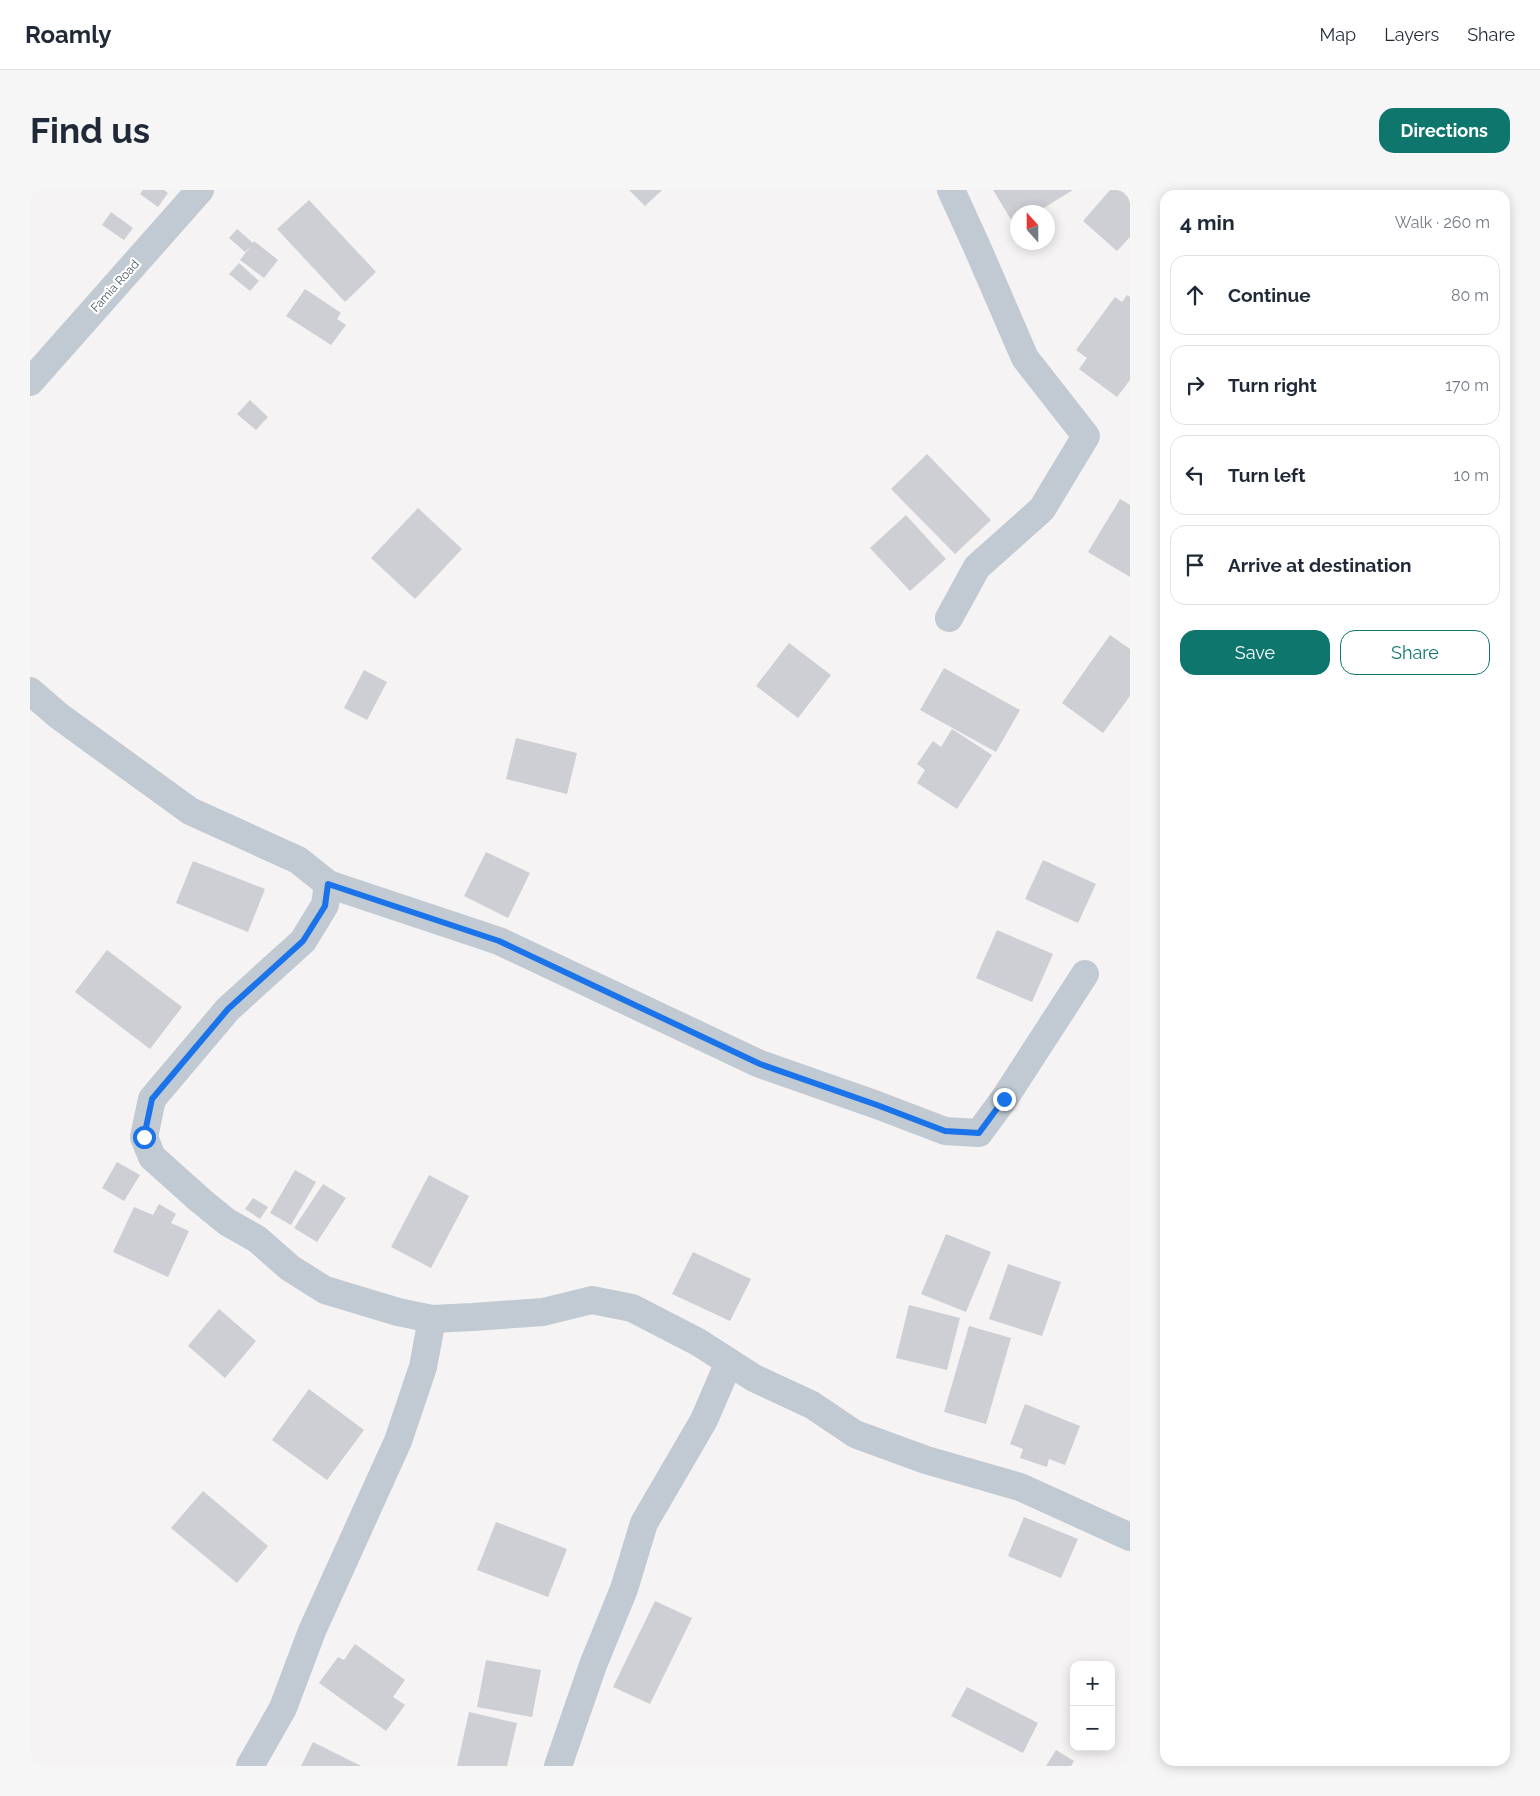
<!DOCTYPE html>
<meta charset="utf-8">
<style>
:root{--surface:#fff;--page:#f6f6f7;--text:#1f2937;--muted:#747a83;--line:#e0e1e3;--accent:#0f766e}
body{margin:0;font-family:Raleway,sans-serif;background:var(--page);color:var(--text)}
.controls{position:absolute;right:15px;bottom:15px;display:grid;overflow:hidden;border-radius:10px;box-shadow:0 2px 12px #0003}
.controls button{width:45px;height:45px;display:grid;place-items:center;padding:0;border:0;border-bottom:1px solid var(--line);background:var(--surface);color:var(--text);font:25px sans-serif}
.compass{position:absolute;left:980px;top:15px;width:45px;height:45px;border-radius:50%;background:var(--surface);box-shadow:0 2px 12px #0003;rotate:339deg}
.stop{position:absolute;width:15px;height:15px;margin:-11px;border:4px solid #1a73e8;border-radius:50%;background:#fff}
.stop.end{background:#1a73e8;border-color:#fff;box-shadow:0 1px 5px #0008}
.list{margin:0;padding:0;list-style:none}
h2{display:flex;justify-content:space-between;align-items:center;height:65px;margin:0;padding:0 20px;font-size:21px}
h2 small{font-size:16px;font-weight:400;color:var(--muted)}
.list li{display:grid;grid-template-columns:32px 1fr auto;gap:15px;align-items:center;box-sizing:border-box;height:80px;margin:0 10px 10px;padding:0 10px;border:1px solid var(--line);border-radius:15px}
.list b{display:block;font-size:19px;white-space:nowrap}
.list em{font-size:16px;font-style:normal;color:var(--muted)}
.actions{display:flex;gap:10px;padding:15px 20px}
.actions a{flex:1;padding:11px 0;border:1px solid var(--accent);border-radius:15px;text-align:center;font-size:18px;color:var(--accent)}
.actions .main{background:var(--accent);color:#fff}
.icon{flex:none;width:28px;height:28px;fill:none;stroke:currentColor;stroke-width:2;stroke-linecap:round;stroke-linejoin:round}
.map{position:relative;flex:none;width:1100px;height:1576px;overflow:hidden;border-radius:15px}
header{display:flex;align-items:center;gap:30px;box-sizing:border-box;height:70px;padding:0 25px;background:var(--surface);border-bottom:1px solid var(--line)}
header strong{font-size:24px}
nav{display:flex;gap:28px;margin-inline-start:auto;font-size:18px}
.intro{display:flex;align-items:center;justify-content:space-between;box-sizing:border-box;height:120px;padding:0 30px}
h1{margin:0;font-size:35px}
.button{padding:12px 22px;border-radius:15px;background:var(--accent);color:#fff;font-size:18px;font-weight:700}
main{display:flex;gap:30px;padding:0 30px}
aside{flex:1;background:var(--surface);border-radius:15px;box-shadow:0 2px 12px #0003}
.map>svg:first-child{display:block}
</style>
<header>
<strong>Roamly</strong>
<nav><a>Map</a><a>Layers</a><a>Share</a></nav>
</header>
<div class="intro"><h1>Find us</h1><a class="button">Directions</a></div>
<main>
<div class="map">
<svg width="1100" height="1576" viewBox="0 0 1100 1576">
<rect width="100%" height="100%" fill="#f5f3f3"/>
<g fill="#cdcfd5">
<path d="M113,0H134L138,3L128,17L110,4Z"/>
<path d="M599,0H632L615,16Z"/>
<path d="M963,0H1043L1007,22H988V34L985,36Z"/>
<path d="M1080,0H1100V47L1087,61L1053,31Z"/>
<path d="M279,10L346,82L315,112L247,39Z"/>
<path d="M81,22L103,38L94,50L72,35Z"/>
<path d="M207,39L223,53L224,51L248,70L234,88L210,70L221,56L215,62L199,48Z"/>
<path d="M209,73L229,91L220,101L199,84Z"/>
<path d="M275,99L311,123L307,129L316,135L301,155L256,126Z"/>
<path d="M1097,105L1100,107V190L1087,207L1049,179L1057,168L1046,160L1085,107L1092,112Z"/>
<path d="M220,210L238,227L226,240L207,224Z"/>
<path d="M897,264L961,330L925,364L861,299Z"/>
<path d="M1090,309L1100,315V387L1058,362Z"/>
<path d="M388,318L432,359L385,409L341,368Z"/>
<path d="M876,325L916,369L880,401L840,358Z"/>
<path d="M1080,445L1100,459V506L1073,543L1032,513Z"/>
<path d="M759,453L801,485L768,528L726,496Z"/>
<path d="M914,478L990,520L966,562L890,520Z"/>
<path d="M334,480L357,492L337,530L314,518Z"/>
<path d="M922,539L962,565L927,619L887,593L895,580L887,574L903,551L911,557Z"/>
<path d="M486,548L547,563L537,604L476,589Z"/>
<path d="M456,662L500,683L478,728L434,706Z"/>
<path d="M1013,670L1066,694L1048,733L995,709Z"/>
<path d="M163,671L235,699L218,742L146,713Z"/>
<path d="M967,740L1023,764L1002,812L946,788Z"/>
<path d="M77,760L152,817L120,859L45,802Z"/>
<path d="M87,972L110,985L94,1011L72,998Z"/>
<path d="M265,980L286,992L261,1035L240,1023Z"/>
<path d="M399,985L439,1006L401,1078L361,1057Z"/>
<path d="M293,994L316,1008L287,1052L264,1038Z"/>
<path d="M223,1008L238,1017L230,1029L215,1019Z"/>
<path d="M129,1014L146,1024L141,1033L159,1041L138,1087L83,1062L104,1017L123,1025Z"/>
<path d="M916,1044L961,1062L936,1122L891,1104Z"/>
<path d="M663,1062L721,1089L700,1131L642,1104Z"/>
<path d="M978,1074L1031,1092L1012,1146L959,1129Z"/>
<path d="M879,1115L930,1128L917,1180L866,1168Z"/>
<path d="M189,1119L226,1151L195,1188L158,1156Z"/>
<path d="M939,1136L981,1148L956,1234L914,1222Z"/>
<path d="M279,1199L334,1240L297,1290L242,1250Z"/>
<path d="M995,1214L1050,1236L1035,1275L1019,1269L1017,1277L990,1268L993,1259L980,1254Z"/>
<path d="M173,1301L238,1356L207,1393L141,1338Z"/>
<path d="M994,1327L1048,1349L1031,1388L978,1366Z"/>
<path d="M466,1332L537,1359L518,1407L447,1380Z"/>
<path d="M625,1411L662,1428L620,1514L583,1497Z"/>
<path d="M325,1454L375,1490L363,1507L375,1515L356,1541L289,1493L308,1467L314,1470Z"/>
<path d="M456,1470L511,1480L502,1527L447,1517Z"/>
<path d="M937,1497L1008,1533L993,1563L921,1526Z"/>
<path d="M439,1522L487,1533L477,1576H427Z"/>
<path d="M283,1552L331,1576H271Z"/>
<path d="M1026,1560L1044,1571L1041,1576H1016Z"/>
</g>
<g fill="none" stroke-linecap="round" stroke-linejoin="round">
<g stroke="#c1cad2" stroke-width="28">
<path d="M0,192L170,0"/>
<path d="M919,428L947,377L1012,319L1056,246L995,168L947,57L921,0"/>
<path d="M0,501L29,526L160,621L268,670L298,694L295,715L273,751L198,819L122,909L114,947L122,967L170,1010L197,1032L227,1049L260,1078L295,1100L368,1122L402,1129L443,1127L513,1122L562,1110L602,1118L668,1152L724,1188L782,1215L825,1244L896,1270L990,1297L1100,1347"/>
<path d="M298,694L469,751L730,874L847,915L915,941L949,943L974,909L1055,784"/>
<path d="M220,1576L253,1518L282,1441L368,1251L393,1177L402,1129"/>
<path d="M528,1576L563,1475L594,1399L614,1333L674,1230L699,1172"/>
</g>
</g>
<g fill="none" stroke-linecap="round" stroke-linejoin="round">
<path stroke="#1a73e8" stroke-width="6" d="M114,947L122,909L198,819L273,751L295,716L298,694L469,751L730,874L847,915L915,941L949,943L974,909"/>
</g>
<g text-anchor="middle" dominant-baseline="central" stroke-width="4.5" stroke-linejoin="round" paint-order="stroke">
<g font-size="12" fill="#4a5661" stroke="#fff">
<text transform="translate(85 96) rotate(-48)">Famia Road</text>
</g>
</g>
</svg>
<div class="controls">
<button>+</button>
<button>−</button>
</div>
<svg class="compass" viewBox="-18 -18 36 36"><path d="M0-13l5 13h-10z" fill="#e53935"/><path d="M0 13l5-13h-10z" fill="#747a83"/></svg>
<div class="stop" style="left:114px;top:947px"></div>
<div class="stop end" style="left:974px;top:909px"></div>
</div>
<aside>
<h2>4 min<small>Walk · 260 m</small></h2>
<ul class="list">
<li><svg class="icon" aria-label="ahead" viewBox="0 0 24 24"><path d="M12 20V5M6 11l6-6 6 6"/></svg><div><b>Continue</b></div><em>80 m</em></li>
<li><svg class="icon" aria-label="right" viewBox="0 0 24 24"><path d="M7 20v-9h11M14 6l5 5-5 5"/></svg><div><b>Turn right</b></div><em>170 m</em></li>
<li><svg class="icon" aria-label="left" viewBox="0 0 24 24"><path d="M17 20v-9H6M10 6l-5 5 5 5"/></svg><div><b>Turn left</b></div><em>10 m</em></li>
<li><svg class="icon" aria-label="arrive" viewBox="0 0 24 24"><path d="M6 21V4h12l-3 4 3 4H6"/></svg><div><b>Arrive at destination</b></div></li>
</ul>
<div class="actions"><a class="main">Save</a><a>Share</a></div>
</aside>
</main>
